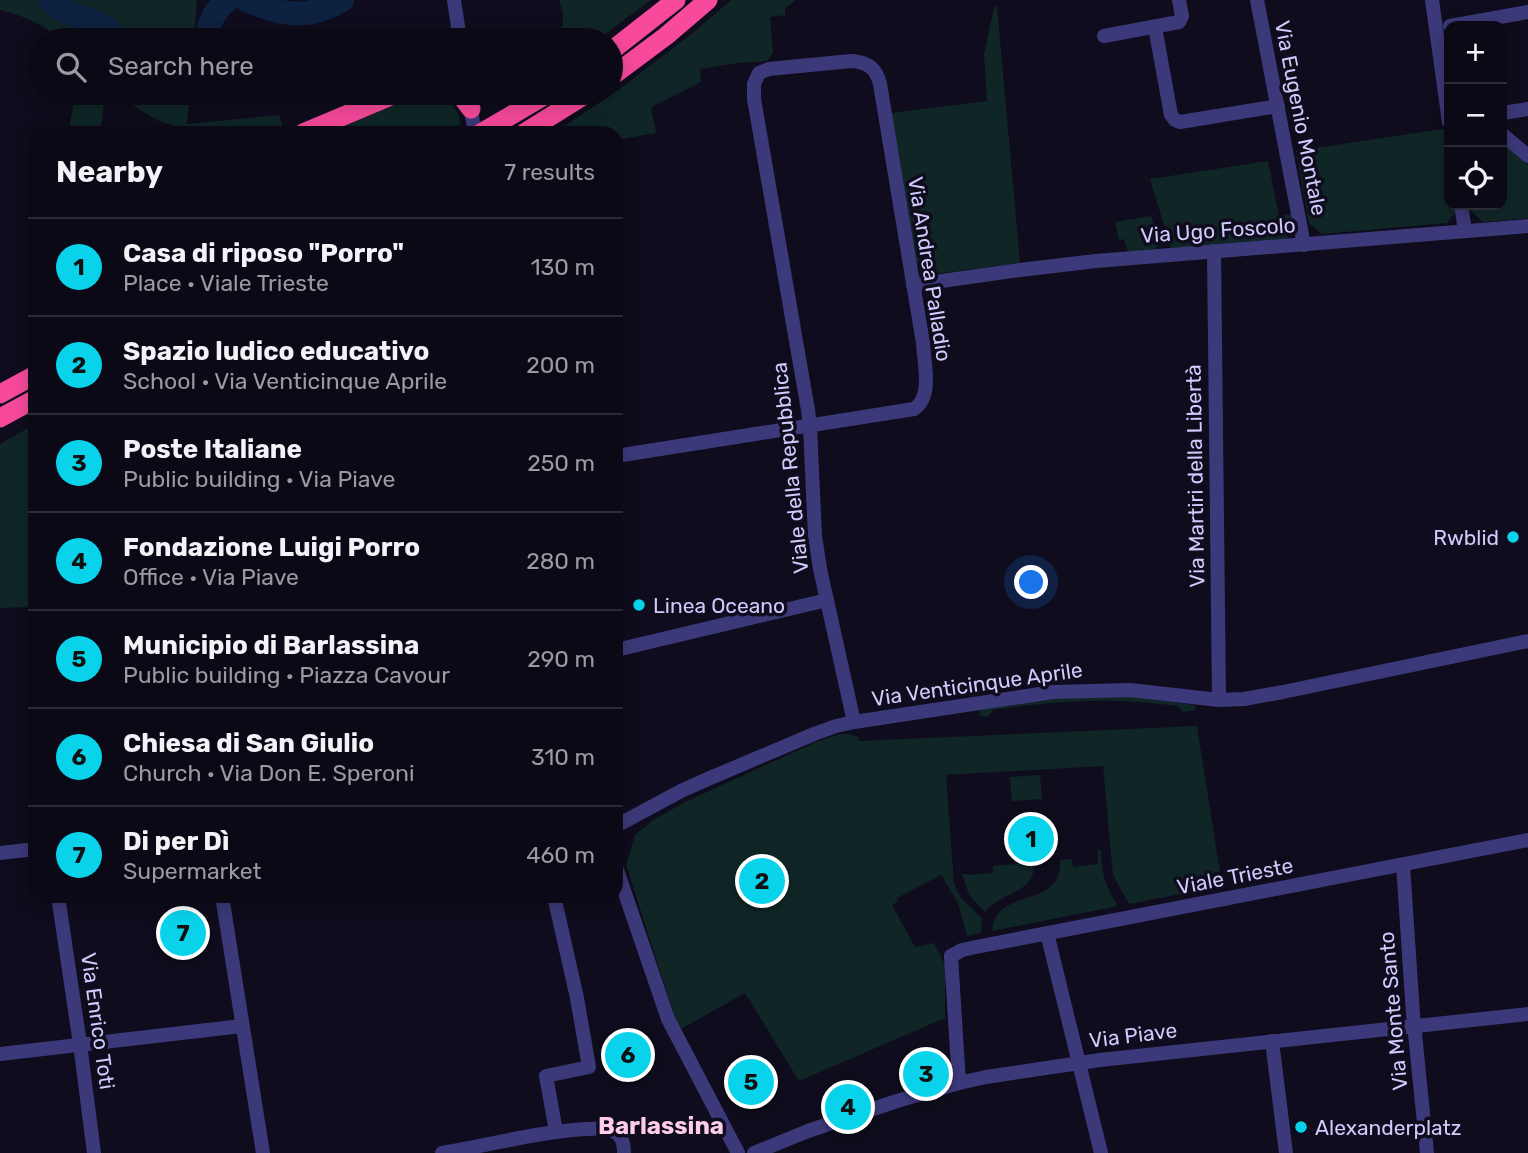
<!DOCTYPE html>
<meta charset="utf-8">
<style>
:root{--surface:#0b0916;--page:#191723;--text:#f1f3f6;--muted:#9a9aa1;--line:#2b2a35;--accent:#09d3ea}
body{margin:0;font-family:Rubik,sans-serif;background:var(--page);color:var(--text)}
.controls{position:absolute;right:21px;top:21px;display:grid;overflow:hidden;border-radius:14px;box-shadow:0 4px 18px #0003}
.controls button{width:63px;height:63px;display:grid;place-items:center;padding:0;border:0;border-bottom:2px solid var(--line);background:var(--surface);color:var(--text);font:35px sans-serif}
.you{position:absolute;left:1032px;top:583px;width:24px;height:24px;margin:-18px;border:5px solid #fff;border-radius:50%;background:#1a73e8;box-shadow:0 0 0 10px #1a73e833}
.badge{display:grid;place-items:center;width:46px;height:46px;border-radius:50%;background:var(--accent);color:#111;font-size:23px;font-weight:700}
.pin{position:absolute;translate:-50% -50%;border:4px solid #fff;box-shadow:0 2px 7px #0006}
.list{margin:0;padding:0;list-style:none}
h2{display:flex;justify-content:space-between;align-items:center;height:91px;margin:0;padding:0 28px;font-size:30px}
h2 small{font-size:23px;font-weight:400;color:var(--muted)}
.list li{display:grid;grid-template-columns:46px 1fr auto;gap:21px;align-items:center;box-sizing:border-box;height:98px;padding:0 28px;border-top:2px solid var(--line)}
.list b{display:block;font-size:26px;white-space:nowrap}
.list p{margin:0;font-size:23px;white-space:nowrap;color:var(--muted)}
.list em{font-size:23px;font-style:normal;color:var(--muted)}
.icon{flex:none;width:38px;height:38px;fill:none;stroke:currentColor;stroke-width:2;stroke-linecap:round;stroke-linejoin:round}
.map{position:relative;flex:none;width:1528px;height:1153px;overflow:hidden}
.search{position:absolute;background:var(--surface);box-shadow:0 4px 18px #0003;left:28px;top:28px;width:595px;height:77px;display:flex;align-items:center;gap:18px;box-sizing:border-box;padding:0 24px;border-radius:38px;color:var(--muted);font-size:26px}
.panel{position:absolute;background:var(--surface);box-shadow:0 4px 18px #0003;left:28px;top:126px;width:595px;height:777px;border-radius:21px}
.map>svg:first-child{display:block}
</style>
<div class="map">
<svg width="1528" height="1153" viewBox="0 0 1528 1153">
<rect width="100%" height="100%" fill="#0f0c1d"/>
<g fill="#102626">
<path d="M0,0H197L194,40H62C44,25 23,15 0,10Z"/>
<path d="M559,0H651L597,40H541L543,35L559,29L563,25V14Z"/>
<path d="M731,0H796L785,8V15L770,17L773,53L767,61L737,63L700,69L701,82L651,107L656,133L616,140V133H554L617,91L694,32Z"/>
<path d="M994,7H997L1020,263L926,275L922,273L917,264L891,113L987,101L984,54Z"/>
<path d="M76,93H105L100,133H68Z"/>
<path d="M109,93H190L187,124L279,115L284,130L277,133H173L174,125C157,122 145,113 131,104C124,99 116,96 109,93Z"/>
<path d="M424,95C447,95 455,102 461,123L458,125V129L448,133H327L399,103Z"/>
<path d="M1442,129L1445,131L1449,166V205H1454L1455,213L1447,223L1322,234L1309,223L1296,151Z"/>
<path d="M1502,141L1528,165V218L1483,222L1471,211L1470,205H1502Z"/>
<path d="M1268,161L1279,216L1293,214L1295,228L1285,240L1171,248L1150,179Z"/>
<path d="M1151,216L1159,243L1155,249L1128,252L1124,239L1119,240L1115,222Z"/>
<path d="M35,424V607L0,608V444Z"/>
<path d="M1072,697H1135L1194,705L1196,708L1195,710L1183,712L1178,706C1113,697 1057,700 993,710L988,717L979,715L980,710L1000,705Z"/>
<path d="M1197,726L1222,886L1129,904L1113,875L1103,766L946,775L954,884L961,898L982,918L981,933L967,936L958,903L941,875L897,898L898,901L892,905L915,947L934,943L945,965V1018L799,1081L745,993L679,1030L626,865L635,835L652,821L685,802L816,742L840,734H850L858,737L859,741Z"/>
<path d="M1040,775L1042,799L1012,801L1010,777Z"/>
<path d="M1098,850H1101C1102,876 1105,884 1118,906L992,931C996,885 1063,911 1060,860L1072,859L1073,867L1098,864Z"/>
<path d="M1028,863V865L1034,864C1035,894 1000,892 985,912L969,895L962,874H967L968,875L993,873V866Z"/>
</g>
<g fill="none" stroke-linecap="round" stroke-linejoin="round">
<g stroke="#0d2140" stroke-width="24">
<path d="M50,0C63,16 85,16 102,25C108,28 114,35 119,40"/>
<path d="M247,0C281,16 309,20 342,0"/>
<path d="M207,40C208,23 214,11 227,0"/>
</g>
<g stroke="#3c397a" stroke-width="14">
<path d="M454,0L460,40"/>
<path d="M1257,0L1304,245"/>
<path d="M1432,0L1449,122"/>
<path d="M1450,26L1528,12"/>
<path d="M1155,27L1171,115L1175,120L1180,122L1278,106"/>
<path d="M1104,36L1179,22L1182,16L1179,0"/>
<path d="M469,100L475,133"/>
<path d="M1502,113L1528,109"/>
<path d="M1502,134L1528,156"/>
<path d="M1461,205L1465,231"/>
<path d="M1214,251L1219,700"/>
<path d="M913,285L1020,270L1096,261L1528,226"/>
<path d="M616,456L914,409C933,397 924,363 923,343L880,84C876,68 868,62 851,61L769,69L759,73L754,84V99L808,410L810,427L815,536L820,569L854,722"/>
<path d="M616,650L827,600"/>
<path d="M616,826L681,791L710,778L814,734L836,726L854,722L1053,692L1130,690L1219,700L1244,699L1283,692L1528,641"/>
<path d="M0,853L35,849"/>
<path d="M1403,865L1413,1014L1427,1153"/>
<path d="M616,867L668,1019L738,1153"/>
<path d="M58,896L80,1044L94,1153"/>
<path d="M222,896L263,1153"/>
<path d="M554,896L577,998L589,1067L546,1076L556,1131"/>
<path d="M1047,933L1101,1153"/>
<path d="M1272,1041L1286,1153"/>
<path d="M0,1054L242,1026"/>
<path d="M959,1083L951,956L962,950L976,947L1528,840"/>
<path d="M442,1153C490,1145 537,1132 586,1129C595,1129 604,1127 613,1131C622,1135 624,1143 624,1153"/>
<path d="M754,1153L808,1131L897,1101L959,1083L986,1077L1100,1060L1528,1014"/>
</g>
<g stroke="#f84a9d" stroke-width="19">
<path d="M611,51L676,0"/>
<path d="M611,77L666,36L708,0"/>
<path d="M454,93L462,97L471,109"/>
<path d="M303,133L398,93"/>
<path d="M481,133L549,93"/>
<path d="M524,133L588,93"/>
<path d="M0,394L35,375"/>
<path d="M0,418L35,399"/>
</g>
</g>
<g fill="#09d3ea" stroke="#0f0c1d" stroke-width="2.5">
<circle cx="1513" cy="537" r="7"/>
<circle cx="639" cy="605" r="7"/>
<circle cx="1301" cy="1127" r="7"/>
</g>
<g text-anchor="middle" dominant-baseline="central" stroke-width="7" stroke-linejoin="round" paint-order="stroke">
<g font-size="21" fill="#d0cafd" stroke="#0f0c1d">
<text transform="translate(1301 118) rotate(79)">Via Eugenio Montale</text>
<text transform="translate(1218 230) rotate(-4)">Via Ugo Foscolo</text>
<text transform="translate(930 269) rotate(81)">Via Andrea Palladio</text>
<text transform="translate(790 468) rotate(-96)">Viale della Repubblica</text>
<text transform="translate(1195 476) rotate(-91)">Via Martiri della Libertà</text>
<text transform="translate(977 684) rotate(-8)">Via Venticinque Aprile</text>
<text transform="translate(1235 876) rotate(-11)">Viale Trieste</text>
<text transform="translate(1393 1011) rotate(-95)">Via Monte Santo</text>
<text transform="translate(98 1021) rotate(82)">Via Enrico Toti</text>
<text transform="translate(1133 1035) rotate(-7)">Via Piave</text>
</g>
<g font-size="21" fill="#d0cafd" stroke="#0f0c1d" text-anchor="start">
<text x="1499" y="537" text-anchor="end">Rwblid</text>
<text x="653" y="605">Linea Oceano</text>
<text x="1315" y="1127">Alexanderplatz</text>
</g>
<g font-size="24" font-weight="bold" fill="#fdcceb" stroke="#0f0c1d">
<text x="661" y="1126">Barlassina</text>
</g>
</g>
</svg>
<div class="controls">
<button>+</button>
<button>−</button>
<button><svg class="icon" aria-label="locate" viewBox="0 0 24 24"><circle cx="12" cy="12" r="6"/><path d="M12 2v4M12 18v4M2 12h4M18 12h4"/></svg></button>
</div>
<div class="you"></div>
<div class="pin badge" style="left:1031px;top:839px">1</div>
<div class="pin badge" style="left:762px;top:881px">2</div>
<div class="pin badge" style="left:926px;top:1074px">3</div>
<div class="pin badge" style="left:848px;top:1107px">4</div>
<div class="pin badge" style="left:751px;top:1082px">5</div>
<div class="pin badge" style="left:628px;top:1055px">6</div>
<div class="pin badge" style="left:183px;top:933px">7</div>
<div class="search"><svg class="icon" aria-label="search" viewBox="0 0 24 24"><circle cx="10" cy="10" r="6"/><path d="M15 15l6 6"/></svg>Search here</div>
<section class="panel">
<h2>Nearby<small>7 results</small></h2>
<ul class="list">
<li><span class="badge">1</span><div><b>Casa di riposo &quot;Porro&quot;</b><p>Place · Viale Trieste</p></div><em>130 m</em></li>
<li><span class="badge">2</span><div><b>Spazio ludico educativo</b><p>School · Via Venticinque Aprile</p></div><em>200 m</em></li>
<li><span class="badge">3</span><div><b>Poste Italiane</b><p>Public building · Via Piave</p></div><em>250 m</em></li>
<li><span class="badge">4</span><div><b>Fondazione Luigi Porro</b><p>Office · Via Piave</p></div><em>280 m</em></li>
<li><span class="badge">5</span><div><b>Municipio di Barlassina</b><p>Public building · Piazza Cavour</p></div><em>290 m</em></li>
<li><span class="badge">6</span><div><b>Chiesa di San Giulio</b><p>Church · Via Don E. Speroni</p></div><em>310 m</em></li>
<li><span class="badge">7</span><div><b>Di per Dì</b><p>Supermarket</p></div><em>460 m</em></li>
</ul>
</section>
</div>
